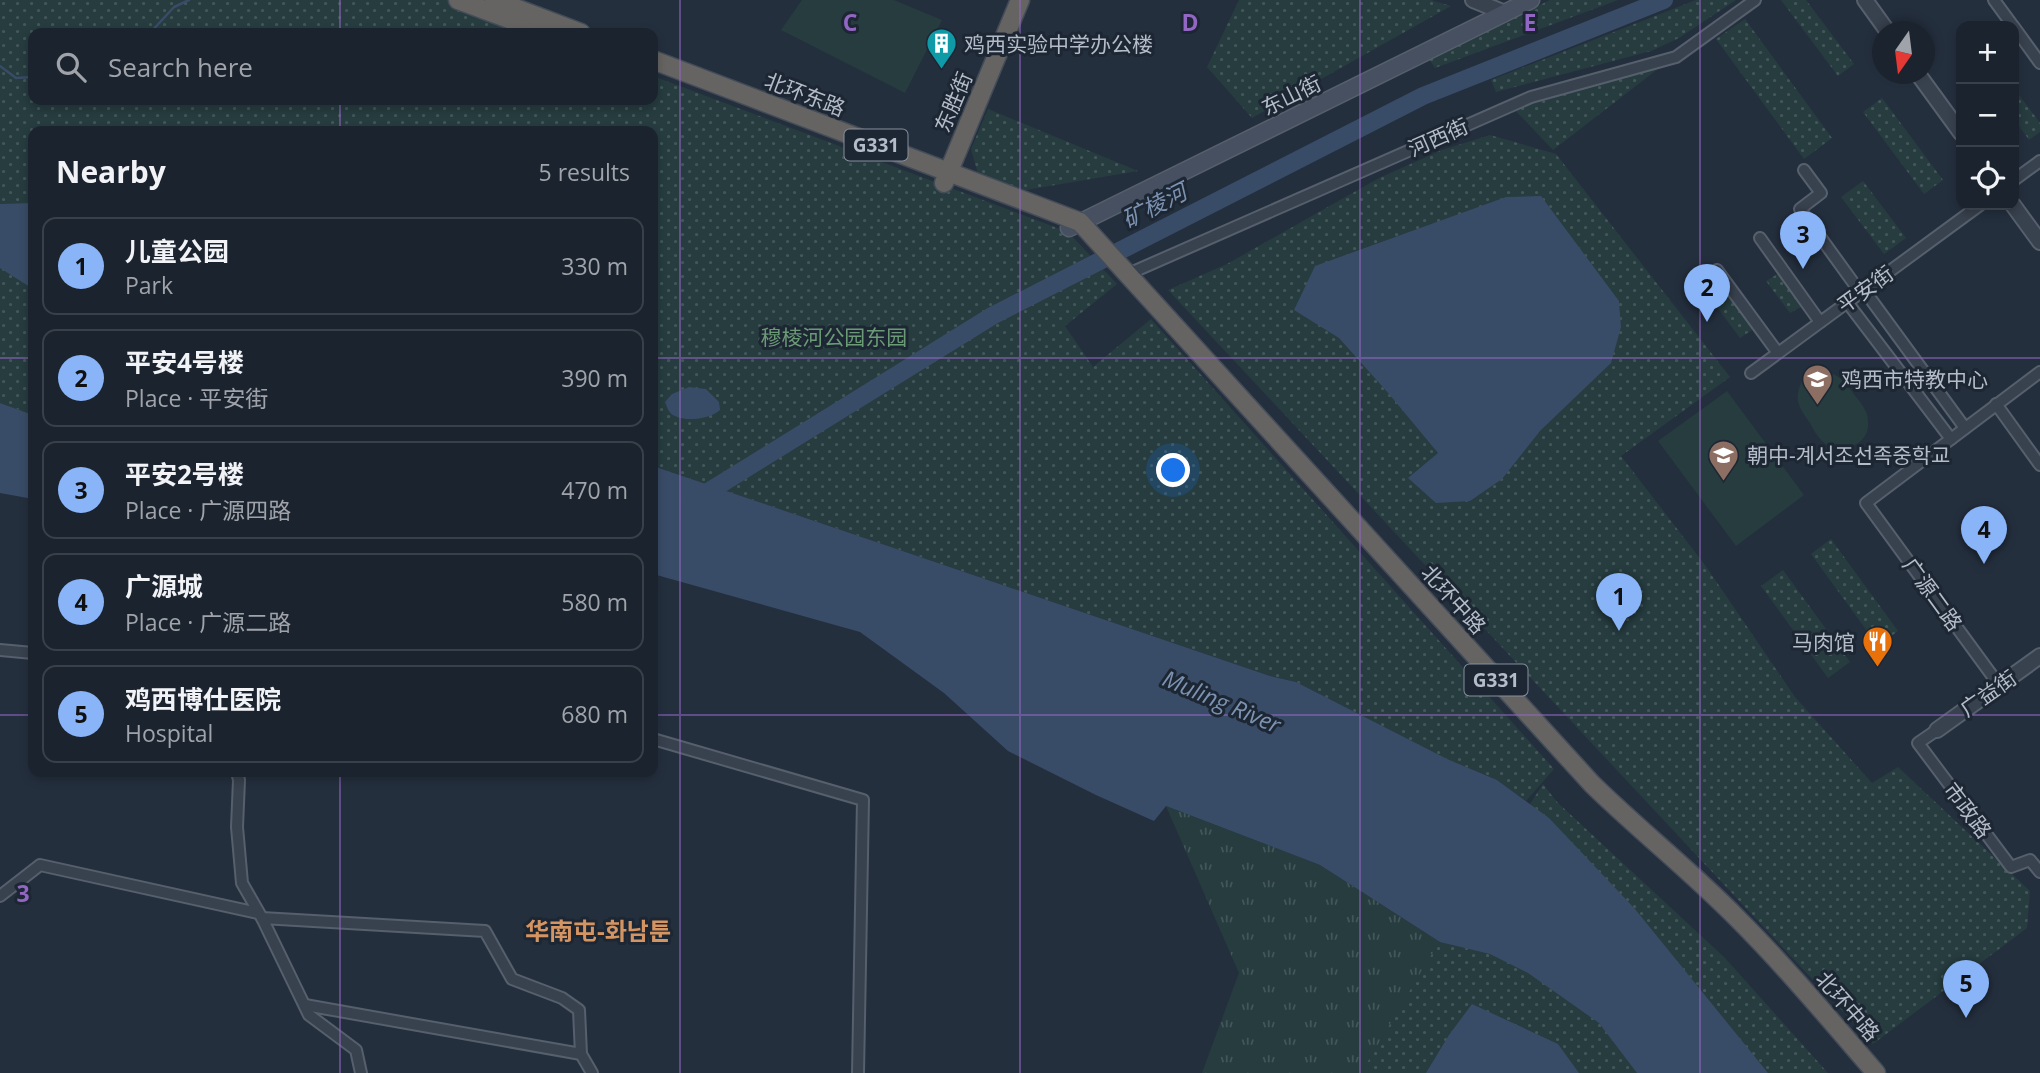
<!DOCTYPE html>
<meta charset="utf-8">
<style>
:root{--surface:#1b232e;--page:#242b36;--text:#f1f3f6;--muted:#a0a4aa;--line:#39404a;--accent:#8ab4f8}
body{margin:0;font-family:"Open Sans","Noto Sans SC","Noto Sans KR",sans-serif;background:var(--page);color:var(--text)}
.controls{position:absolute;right:21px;top:21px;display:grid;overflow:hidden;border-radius:14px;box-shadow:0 4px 10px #0003}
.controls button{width:63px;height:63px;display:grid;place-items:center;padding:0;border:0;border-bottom:2px solid var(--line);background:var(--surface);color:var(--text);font:35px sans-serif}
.compass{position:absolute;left:1872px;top:21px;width:63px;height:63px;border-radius:50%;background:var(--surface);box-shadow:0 4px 10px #0003;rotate:194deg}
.you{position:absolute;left:1174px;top:471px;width:24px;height:24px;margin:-18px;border:5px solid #fff;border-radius:50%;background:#1a73e8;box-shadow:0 0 0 10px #1a73e833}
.badge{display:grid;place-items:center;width:46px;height:46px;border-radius:50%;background:var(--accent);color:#111;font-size:23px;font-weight:700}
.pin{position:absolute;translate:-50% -58px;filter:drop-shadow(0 2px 4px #0008)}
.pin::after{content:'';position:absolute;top:37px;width:24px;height:21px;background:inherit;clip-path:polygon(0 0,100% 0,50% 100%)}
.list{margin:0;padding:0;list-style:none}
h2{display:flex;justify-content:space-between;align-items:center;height:91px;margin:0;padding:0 28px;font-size:30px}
h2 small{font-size:23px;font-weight:400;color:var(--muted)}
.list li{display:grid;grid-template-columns:46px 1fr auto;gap:21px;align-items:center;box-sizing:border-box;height:98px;margin:0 14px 14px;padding:0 14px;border:2px solid var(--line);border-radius:14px}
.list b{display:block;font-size:26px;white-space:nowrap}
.list p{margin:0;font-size:23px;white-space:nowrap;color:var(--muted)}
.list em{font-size:23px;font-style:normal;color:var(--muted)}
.icon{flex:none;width:38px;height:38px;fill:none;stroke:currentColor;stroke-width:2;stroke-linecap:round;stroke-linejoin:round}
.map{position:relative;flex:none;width:2040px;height:1073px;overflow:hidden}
.search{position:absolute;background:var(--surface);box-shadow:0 4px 10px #0003;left:28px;top:28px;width:630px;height:77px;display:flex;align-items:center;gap:18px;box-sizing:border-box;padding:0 24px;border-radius:14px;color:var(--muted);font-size:26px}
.panel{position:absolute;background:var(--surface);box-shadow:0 4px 10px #0003;left:28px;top:126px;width:630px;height:651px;border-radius:14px}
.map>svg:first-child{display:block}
</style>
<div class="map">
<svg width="2040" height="1073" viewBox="0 0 2040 1073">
<defs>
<pattern id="grass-tufts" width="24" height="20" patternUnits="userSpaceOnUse" patternTransform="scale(1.75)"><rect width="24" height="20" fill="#263c3f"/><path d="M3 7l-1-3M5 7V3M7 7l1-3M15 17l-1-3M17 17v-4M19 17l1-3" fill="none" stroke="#435659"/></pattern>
<pattern id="park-dots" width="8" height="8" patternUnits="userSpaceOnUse" patternTransform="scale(1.75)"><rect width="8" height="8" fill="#263c3f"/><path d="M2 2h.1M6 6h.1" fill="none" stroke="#435659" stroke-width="1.8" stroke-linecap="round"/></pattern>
</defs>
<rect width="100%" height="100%" fill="#242f3e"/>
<path fill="url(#grass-tufts)" d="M1166,806L1320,865L1440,942L1361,1073H1202L1239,973Z"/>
<g fill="url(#park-dots)">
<path d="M0,0H450L538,33H33V100H653V76L1068,232L1117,284L1065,326L1093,367L1151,319L1554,769L1526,801L1497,780L1444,758L1296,682L1270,676L653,466V131H33V415L0,403Z"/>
<path d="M1239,0H1431L1451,6L1252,118L1207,67Z"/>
<path d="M1550,0H1618L1435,68L1429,59Z"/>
<path d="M1696,0H1736L1679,38L1651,51L1496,92L1491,80Z"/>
<path d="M1781,0H1806L1854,64L1838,76Z"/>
<path d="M1745,19L1832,138L1804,159L1716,39Z"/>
<path d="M1663,65L1553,150L1513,108L1535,98Z"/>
<path d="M2014,88L2040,123V132L2029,140L2014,119Z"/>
<path d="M1882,98L1943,180L1924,194L1863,112Z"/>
<path d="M988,109L1138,171L1026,190L978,174L971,149Z"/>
<path d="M1490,135L1556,154L1730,377L1621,456L1705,565L1795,697L1872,783L1898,767L2030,891L2027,928L1873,1044L1168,290L1227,264L1379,178L1442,150Z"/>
<path d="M1863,181L1906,238L1884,254L1841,197Z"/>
<path d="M1779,273L1803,306L1790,313L1766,281Z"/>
<path d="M1726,289L1755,328L1740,338L1711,299Z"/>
<path d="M1831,539L1898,631L1878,646L1811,554Z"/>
<path d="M1783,570L1850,662L1828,678L1761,586Z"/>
<path d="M1543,784L1557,802L1725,958L1828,1073H1361L1425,965Z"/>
</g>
<g fill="#263c3f">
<path d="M802,0H894L942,20L905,93L781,30Z"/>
<path d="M1818,372C1836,371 1843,379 1853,393C1859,401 1868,410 1868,421C1871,445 1839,458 1822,441C1817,436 1813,429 1810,423C1798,406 1793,399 1803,379Z"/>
<path d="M1727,391L1804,495L1736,546L1658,441Z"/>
</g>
<g fill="#394c67">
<path d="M1541,196L1619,301L1621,327L1611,363L1540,431L1502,479L1470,501L1436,503L1408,478L1438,453L1389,394L1339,338L1294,310L1315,266L1506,197Z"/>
<path d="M33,203V289L0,268V204Z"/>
<path d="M689,387L706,389L719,402L720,410C710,419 687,422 675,416C669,414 667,407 665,402L672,394Z"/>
<path d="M0,403L33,415V499L0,493Z"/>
<path d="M653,466L1270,676L1296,682L1447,759L1497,780L1549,818L1635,909L1768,1073H1637L1599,1023L1528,973L1490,954L1440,942L1320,865L1166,806L1154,821L1096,795L1008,751L944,693L860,632L653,574Z"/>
<path d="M1472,1004L1558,1044L1579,1073H1426L1449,1035Z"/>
</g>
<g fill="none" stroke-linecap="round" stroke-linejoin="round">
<g stroke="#394c67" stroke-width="2.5">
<path d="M150,33L174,7L189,0"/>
<path d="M0,66L16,78L33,77"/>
</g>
<path stroke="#394c67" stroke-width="18" d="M695,500L992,316L1423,96L1664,0"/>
<defs>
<g id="minor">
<path d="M1994,0L2013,26"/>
<path d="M2014,27L2040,63"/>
<path d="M1804,170L1821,193L1800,209L1860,292"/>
<path d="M2014,180L2040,161"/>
<path d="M1760,238L1820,322"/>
<path d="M1717,270L1778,353"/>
<path d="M1126,275L1531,97L1676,57L1755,0"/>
<path d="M1864,290L1965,428"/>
<path d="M1847,302L1951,439"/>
<path d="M1751,373L1980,205"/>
<path d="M1996,404L2040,465"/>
<path d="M0,650L33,653"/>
<path d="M1999,685L1866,503L2040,372"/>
<path d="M1937,730L1918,743L2011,867L2030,860L2040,872"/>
<path d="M653,739L863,800L858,1073"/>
<path d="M237,772L239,780L237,827L242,883L262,918L485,931L512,979L562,998L579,1010L581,1054L592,1073"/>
<path d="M0,896L40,865L258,913"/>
<path d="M262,918L309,1015L356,1050L361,1073"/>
<path d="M305,1005L581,1054"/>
</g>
<g id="tertiary">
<path d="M1473,0L1505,13"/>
<path d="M1865,0L1888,32"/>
<path d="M1918,74L1961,133"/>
<path d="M2013,205L2040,242"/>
<path d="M1937,730L2040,656"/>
</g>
<path id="secondary" d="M1069,228L1531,0"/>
<g id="trunk">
<path d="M458,0L546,33"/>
<path d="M494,0L581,33"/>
<path d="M653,60L1080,222L1592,784C1639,830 1691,871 1737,918C1786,967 1831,1021 1876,1073"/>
<path d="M944,183L1020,0"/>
</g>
</defs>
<use href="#minor" stroke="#565f6c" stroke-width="14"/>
<use href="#tertiary" stroke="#565f6c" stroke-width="18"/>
<use href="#secondary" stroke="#565f6c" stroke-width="19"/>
<use href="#trunk" stroke="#434c59" stroke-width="21"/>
<use href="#minor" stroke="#38414e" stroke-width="10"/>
<use href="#tertiary" stroke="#38414e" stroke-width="14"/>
<use href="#secondary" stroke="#465061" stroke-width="16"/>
<use href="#trunk" stroke="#656462" stroke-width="18"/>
</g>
<path fill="none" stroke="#9266c3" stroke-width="2" stroke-opacity="0.55" d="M340,0V33M680,0V1073M1020,0V1073M1360,0V1073M1700,0V1073M340,100V131M0,358H33M653,358H2040M0,715H33M653,715H2040M340,772V1073"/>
<defs>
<symbol id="building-pin" viewBox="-11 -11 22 30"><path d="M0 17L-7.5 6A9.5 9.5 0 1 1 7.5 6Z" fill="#0f9aa8" stroke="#1d2633"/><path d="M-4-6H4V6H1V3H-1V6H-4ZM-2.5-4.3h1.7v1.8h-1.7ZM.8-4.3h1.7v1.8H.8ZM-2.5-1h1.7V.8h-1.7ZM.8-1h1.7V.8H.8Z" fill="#fff"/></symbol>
<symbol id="school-pin" viewBox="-11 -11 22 30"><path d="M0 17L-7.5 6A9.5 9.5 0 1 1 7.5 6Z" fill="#8d6e63" stroke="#1d2633"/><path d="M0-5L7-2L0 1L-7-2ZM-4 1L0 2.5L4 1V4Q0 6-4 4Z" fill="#fff"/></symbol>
<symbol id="restaurant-pin" viewBox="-11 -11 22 30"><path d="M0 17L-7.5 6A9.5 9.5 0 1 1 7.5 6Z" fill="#e8710a" stroke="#1d2633"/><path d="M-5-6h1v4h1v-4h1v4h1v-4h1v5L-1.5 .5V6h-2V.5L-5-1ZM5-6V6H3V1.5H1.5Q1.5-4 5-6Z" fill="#fff"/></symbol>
</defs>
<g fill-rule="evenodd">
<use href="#building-pin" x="924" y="26" width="35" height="47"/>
<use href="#school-pin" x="1800" y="362" width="35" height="47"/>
<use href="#school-pin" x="1706" y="438" width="35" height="47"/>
<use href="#restaurant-pin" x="1860" y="624" width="35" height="47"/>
</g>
<g text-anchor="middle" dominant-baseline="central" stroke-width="6" stroke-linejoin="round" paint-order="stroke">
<g fill="#1d2633" stroke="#878f9c" stroke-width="2">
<rect x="844.5" y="129.5" width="63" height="31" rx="5"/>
<rect x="1464.5" y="664.5" width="63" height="31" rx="5"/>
</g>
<g font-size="19" font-weight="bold" fill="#b4bcc9">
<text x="876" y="145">G331</text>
<text x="1496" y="680">G331</text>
</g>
<g font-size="21" fill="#b4bcc9" stroke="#1d2633" text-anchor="start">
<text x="964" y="44">鸡西实验中学办公楼</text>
<text x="1841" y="379">鸡西市特教中心</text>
<text x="1747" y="455">朝中-계서조선족중학교</text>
<text x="1855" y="642" text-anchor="end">马肉馆</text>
</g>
<g font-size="21" fill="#b4bcc9" stroke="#1d2633">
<text transform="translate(805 94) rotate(21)">北环东路</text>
<text transform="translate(1291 95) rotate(-26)">东山街</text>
<text transform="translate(953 102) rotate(-67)">东胜街</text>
<text transform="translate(1438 137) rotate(-24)">河西街</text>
<text transform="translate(1865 289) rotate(-36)">平安街</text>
<text transform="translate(1933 594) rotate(54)">广源二路</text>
<text transform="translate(1454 599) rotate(48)">北环中路</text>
<text transform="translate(1988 693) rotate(-35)">广益街</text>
<text transform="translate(1968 810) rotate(53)">市政路</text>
<text transform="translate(1848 1006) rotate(49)">北环中路</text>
</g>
<g font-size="21" fill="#6b9a76" stroke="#1d2633">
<text x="834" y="337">穆棱河公园东园</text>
</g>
<g font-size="23" font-style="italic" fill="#7c92b1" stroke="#1d2633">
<text transform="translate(1154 205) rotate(-27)">矿棱河</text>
<text transform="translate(1222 701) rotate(23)">Muling River</text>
</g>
<g font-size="24" font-weight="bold" fill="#d59563" stroke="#1d2633">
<text x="598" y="930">华南屯-화남툰</text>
</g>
</g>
<g font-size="23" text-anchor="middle" font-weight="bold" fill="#9266c3" stroke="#1d2633" stroke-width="6" stroke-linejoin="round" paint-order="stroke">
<text x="850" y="31">C</text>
<text x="1190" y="31">D</text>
<text x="1530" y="31">E</text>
<text x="23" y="902">3</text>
</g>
</svg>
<div class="controls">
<button>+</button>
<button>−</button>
<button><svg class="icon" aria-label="locate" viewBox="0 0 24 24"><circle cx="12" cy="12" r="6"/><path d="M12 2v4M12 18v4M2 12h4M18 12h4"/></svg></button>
</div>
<svg class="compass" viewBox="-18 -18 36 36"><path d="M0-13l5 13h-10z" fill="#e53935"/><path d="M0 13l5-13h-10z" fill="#a0a4aa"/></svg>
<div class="you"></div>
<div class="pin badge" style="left:1619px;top:631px">1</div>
<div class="pin badge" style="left:1707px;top:322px">2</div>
<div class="pin badge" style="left:1803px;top:269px">3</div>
<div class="pin badge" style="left:1984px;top:564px">4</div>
<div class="pin badge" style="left:1966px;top:1018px">5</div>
<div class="search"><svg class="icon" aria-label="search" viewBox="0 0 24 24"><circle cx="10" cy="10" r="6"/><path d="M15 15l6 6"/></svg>Search here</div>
<section class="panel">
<h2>Nearby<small>5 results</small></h2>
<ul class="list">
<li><span class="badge">1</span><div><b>儿童公园</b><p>Park</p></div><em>330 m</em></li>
<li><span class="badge">2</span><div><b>平安4号楼</b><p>Place · 平安街</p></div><em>390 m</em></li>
<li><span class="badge">3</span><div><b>平安2号楼</b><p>Place · 广源四路</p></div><em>470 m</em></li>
<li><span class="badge">4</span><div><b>广源城</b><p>Place · 广源二路</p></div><em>580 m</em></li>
<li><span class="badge">5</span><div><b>鸡西博仕医院</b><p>Hospital</p></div><em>680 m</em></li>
</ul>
</section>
</div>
